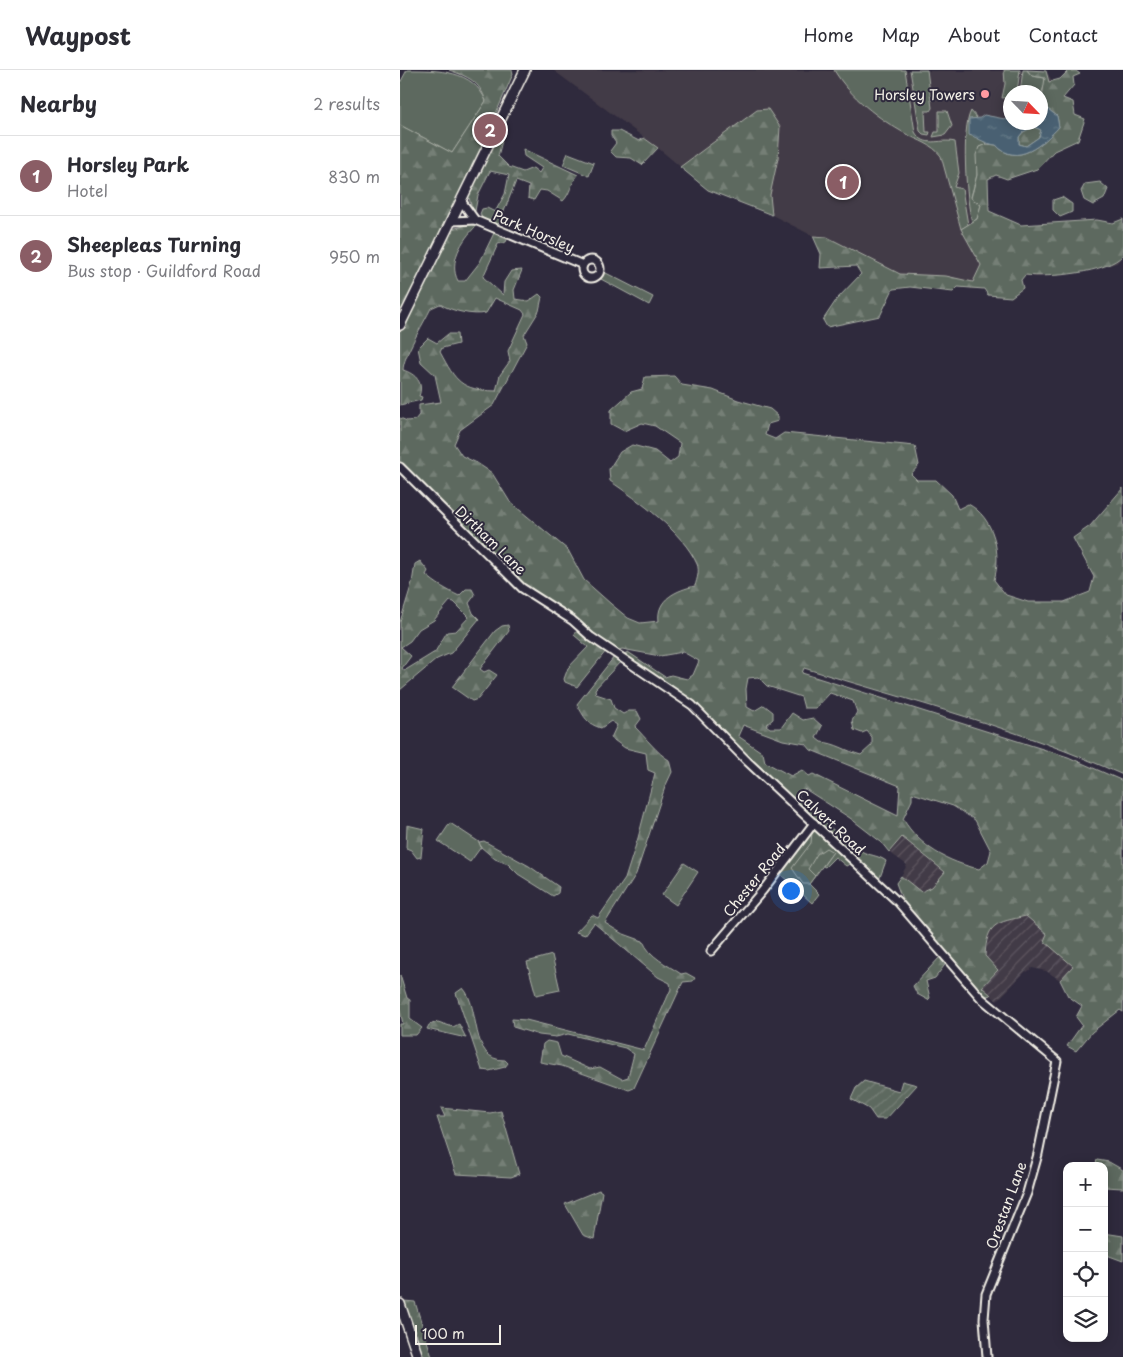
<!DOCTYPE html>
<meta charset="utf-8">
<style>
:root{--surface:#fff;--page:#f7f7f7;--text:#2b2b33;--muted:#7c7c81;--line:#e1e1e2;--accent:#8a5d65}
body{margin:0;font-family:"Playpen Sans",sans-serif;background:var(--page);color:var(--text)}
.controls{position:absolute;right:15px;bottom:15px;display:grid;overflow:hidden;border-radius:10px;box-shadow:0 2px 12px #0003}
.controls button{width:45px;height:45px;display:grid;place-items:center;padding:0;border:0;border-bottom:1px solid var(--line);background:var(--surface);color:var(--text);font:25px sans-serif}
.compass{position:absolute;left:603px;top:15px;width:45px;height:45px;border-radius:50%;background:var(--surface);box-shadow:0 2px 12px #0003;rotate:115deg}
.scale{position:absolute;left:15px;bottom:12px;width:86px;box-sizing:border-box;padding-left:5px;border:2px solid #f4f1e8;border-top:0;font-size:14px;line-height:18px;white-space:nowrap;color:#f4f1e8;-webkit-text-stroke:4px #2f2a3d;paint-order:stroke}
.you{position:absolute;left:390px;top:820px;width:18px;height:18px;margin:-12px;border:4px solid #fff;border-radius:50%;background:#1a73e8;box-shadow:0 0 0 8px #1a73e833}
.badge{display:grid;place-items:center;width:32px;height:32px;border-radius:50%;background:var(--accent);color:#fff;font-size:16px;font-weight:700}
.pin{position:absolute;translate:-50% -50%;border:2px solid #fff;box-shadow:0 1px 5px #0006}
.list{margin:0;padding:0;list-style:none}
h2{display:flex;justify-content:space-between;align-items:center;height:65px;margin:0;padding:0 20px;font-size:21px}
h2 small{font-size:16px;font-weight:400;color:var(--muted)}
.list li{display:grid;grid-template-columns:32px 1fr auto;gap:15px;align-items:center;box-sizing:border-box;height:80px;padding:0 20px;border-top:1px solid var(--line)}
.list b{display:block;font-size:19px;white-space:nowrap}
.list p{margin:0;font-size:16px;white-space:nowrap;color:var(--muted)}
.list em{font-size:16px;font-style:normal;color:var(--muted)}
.icon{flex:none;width:28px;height:28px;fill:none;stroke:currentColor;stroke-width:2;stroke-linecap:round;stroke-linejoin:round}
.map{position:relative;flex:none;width:723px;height:1287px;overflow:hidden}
header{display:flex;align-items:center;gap:30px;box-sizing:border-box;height:70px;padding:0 25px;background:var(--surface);border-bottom:1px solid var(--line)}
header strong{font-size:24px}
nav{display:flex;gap:28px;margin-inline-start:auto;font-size:18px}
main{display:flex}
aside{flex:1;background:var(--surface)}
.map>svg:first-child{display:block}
</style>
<header>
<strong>Waypost</strong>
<nav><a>Home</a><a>Map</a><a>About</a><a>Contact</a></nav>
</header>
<main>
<aside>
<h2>Nearby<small>2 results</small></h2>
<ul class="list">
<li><span class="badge">1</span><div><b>Horsley Park</b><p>Hotel</p></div><em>830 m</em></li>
<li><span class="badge">2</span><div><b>Sheepleas Turning</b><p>Bus stop · Guildford Road</p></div><em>950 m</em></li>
</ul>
</aside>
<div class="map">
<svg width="723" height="1287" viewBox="0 0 723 1287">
<defs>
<pattern id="industrial-furrows" width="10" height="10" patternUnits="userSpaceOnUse" patternTransform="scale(1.25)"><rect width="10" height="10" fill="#423a46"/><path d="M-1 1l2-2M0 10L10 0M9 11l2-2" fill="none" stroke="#5e5761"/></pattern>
<pattern id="forest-firs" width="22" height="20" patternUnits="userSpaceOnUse" patternTransform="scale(1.25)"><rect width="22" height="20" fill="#5d695f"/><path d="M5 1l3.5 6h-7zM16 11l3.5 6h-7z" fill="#757f76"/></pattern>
<pattern id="garden-furrows" width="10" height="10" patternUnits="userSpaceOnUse" patternTransform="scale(1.25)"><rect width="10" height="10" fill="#5d695f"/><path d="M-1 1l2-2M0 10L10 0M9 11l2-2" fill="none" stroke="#757f76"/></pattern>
<pattern id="water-ripples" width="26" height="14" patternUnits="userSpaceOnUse" patternTransform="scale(1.25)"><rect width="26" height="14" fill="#496172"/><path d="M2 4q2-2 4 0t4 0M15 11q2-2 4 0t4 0" fill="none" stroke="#647886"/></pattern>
</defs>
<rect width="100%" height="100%" fill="#2f2a3d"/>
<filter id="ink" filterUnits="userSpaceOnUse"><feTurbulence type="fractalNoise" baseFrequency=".02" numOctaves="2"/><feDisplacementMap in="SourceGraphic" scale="10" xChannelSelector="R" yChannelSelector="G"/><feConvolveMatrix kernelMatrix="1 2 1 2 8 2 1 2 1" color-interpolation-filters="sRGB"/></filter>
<g filter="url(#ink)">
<path fill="#423a46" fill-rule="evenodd" d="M153,0L646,1L663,28L673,32L675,45L685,49L682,60L678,70L654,81L637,99L607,109L596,105L588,109L589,142L621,155L697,150L713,153L723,149V185L717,193L682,202L636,207L625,205L621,210L623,218L611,227L588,225L584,219H572L546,206L500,204L427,167L413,166L372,145L308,120L258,78ZM610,22H640V52H610Z"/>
<g fill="url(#industrial-furrows)">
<path d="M502,766L545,802L532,817L520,822L501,806L507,795L489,782Z"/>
<path d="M626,846L647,865L673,897L660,910L646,901L632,898L627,902L626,901L597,931L582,917L598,900L585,886L589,862L597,852Z"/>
</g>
<g fill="#5d695f" stroke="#a8ada4">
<path d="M7,0C39,0 73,0 86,31L52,83L0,55V13Z"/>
<path d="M434,0H505L515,62C525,79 539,68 555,72L559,103L554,117L562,119L568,155L561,159L541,86C532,74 519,71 506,64C479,49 450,27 434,0Z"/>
<path d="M510,0H527L532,38L530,41H525L526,62H530L529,65L523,64L520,61Z"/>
<path d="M604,0H620L617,22H610V27L602,28L605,14Z"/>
<path d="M623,0H627L632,6L645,8V14L641,24L620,22Z"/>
<path d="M539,41H547L552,56L545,65L533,67L535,62H539Z"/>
<path d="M571,41L577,48L569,50L580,68L587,74L579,77L577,105L571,127L581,135L577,149L572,152C566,131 561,58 571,41Z"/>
<path d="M168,83L194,93L189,106L163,95Z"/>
<path d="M202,201L253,227L249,235L199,208Z"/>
<path d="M50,753L79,772L81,777L70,792L38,771Z"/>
<path d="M418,761L437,777L409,814L419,824L412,833L380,804L412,762Z"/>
<path d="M284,793L298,802L276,835L262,825Z"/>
<path d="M152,885L160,920L136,925L127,892Z"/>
</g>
<g fill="url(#forest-firs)" stroke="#a8ada4" fill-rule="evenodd">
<path d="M49,0H112L113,4L68,108L0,247V55L52,83L86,31C79,11 69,7 49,0Z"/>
<path d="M627,0L646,1L649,12L660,9L668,1H676L680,4L673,7L674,15L663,28L673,32L675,45L685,49L678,70L654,81L637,99L607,109L596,105L588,109L589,141L621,155L697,150L713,153L723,149V185C708,203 648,208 625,205L621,210L623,218L611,227L588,225L584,219L558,217L553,222L510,217L493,219L480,246L427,257L423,250L437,229L461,204L456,196L420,198L421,184L413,166L427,167L500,204L546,206L573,212L581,195L561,159L577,149L581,135L571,128L577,105L576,85L579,77L587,74L596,75C617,98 643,74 659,57L657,46L641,34L645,8L632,6Z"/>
<path d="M368,39L380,57L378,88L370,125L372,145L308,120L280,97L357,40Z"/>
<path d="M634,56L641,60L639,67L626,76L619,74V67L623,62Z"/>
<path d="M211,61H219L239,71L244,68L258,78L242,95L231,88L216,87L210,81L216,73L211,66Z"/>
<path d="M99,66L102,71L98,86L109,97L123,102L133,98L139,103L142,98L124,86L123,79L178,105C170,114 171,123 163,131L147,121L140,120L134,130L128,128L129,116L116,111L99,154C91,154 84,152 80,144L82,139L87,138L95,142L105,124L109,105L90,101L78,125L75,141H73L68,125L87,85Z"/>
<path d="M700,112L708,119L704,129L693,135L684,130L681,121L685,114Z"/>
<path d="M662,127L672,134V142L660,147L653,140V130Z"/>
<path d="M73,154L76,156C62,170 48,192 58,211H65L80,192L95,161L108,167L106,172L98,174L83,207L103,225L104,212L111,201L122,200L114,220L115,229L129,231L139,224L142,227L139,241L124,265L127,273L94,335L60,360L54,374L62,386L77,393L92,403L110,432L168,480L184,510L211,534L228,548L240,553L259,551C256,529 277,520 295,516C297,509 300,501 297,494C283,462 238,430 210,411L209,399L220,382L232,375L255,381L270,393L278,387L280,373L255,356L242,353L224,361L211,354V340L231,322L242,319L245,307L274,306L282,315L313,320L338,330L370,339L378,346V351L368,354L365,365L375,369L384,363L515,376L519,395L511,404L517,410H536L552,425L558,439L568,434C594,447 602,484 594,510L606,525L628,532H664L690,522L694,507L673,468L690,456L723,418V705C621,659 511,631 404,598L402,603L668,687L723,711V942L720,940L692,962L676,981L667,976L682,955L676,947L682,936L668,926L660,910L673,896L644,871L647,864L626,846C596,853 587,852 585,886L598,900L582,917L591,925L586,926L505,837L496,813L501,806L521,822L532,817L545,802L502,767L489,782L481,772L450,748L405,719L398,726C415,741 442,772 461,781C470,786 478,785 486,791L479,810L375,714L296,634L267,618L222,585L228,582L265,607L271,605L287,609L293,605L299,591L283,582L260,586L222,579L217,581L211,578L177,552L175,548L139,526L124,515L0,393V348L7,351L15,350L19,345V335L41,332L35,305L21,292L18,278L28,268L37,273L48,264H57L58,274L42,278L40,282C56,312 61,320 96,321L100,305L110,291L108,281L125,244L122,240L95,228L86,243C74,246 51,241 40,234L31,238C24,253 3,286 3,300C16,304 24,313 19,326L22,327L21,330L0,335V261L51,159ZM358,607L367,616L401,627L404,638H416L430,623L453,631L457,642L452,651L454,660L462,663L467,661L472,667V675L461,685C446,681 436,673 421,672L416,668L422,656L413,648L403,650L392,643L381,658H370L366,655L373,649V642L364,635L354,641L347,637L346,619L348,608ZM343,655L383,670L406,674L411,680L500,716L498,746L413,704L409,706L402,700L391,706L365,692L363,683L338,666ZM512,723L553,736L575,750L591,781L588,792L579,799C548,792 520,777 503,749L512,730Z"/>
<path d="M20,491L28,501L26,505C36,514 47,520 59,526L66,519H72L75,525L69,533L73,543L79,549L51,583L37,589L0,620V552L12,513L15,494ZM50,531L54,532L69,547L56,561L47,562L35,582L4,601L2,598L11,586L1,577L10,571L19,559L34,550Z"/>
<path d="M108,555L109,561L80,599L84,602L89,600L97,605L78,629L72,631L52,617L95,561L102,556Z"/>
<path d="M178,560L206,581L177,617L165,612L164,609L168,598L188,577L174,565Z"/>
<path d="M214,587L221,591L195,619L196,624L211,629L214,638L223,644L229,641H237L241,649L235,657C245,667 258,684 269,690L272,702L265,717L236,804L205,853L221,863L243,871C249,887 268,895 281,904L286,903L295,908L293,911L283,912L234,1018L229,1020L162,996L140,992L143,974L147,971L157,973L161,986L190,999L200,997L222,1009L228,1007L234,984L225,978L168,964L156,967L139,965L113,957L112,949L126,950L244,980L271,919L270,913L258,907L194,853L185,865L176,862L192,845L198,848L225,809L238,768L255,703L248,700L246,683L225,678L211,668L217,655L211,651L201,658C187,654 184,647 177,634Z"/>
<path d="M7,755L24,759L21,787L17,788L11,780L6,778Z"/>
<path d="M418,761L450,789V794L446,796L435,787L425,797L423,796L433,782L426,778L417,784L408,799L415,806L409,814H403L392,798L411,773L412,762Z"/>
<path d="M84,771L129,796L159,817L158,823L153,826L118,804L108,794L95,789L81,777L79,772Z"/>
<path d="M541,886L547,892L535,908L526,911L530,928L528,930L517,924L513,916Z"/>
<path d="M0,905L7,928L10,930V949L22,958L16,965H0V954H3L0,940Z"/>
<path d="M63,918C81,937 69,991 105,990L108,993L105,997L89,1001L82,1000L56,923Z"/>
<path d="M38,952L53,957L59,954L66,968L27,959L29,955Z"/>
<path d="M41,1038L90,1043L101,1041L119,1104L111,1107L56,1104L37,1047H45Z"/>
<path d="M697,1090L709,1092L723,1100V1118L704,1117V1096H695Z"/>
<path d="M199,1120L202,1122L194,1169L183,1165L165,1134Z"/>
<path d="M704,1163L723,1166V1191L704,1184Z"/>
<path d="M4,1231L15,1232L32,1287H23Z"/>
</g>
<path fill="url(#garden-furrows)" stroke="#a8ada4" d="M464,1011L499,1021L502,1011L517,1015L486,1049H476L469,1039L451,1029L456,1018Z"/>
<path fill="url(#water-ripples)" stroke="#8d9ba1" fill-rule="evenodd" d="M641,34L657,46L659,57C643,74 617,98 596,75C585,74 579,68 569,65V49L580,48L584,45L610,50V52H640ZM634,57L641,60L639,67L626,76L619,74V67L623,62Z"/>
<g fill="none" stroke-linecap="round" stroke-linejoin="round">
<defs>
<g id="minor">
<path d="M62,132L75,150L183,195"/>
<path d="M52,151L75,150"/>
<circle cx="191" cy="199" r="9"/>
<path d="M0,397L122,518L172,550L191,567L292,635L348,692L498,832L581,928L657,991L638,1084L627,1123L586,1224L584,1249L587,1287"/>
<path d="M311,881L363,820L414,753"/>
</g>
<g id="major">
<path d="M0,255L125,0"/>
<path d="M0,1234L18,1287"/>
</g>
</defs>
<use href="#minor" stroke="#f4f1e8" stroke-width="11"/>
<use href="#major" stroke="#f4f1e8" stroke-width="12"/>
<use href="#minor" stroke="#2f2a3d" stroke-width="7"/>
<use href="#major" stroke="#2f2a3d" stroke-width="9"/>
</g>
</g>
<circle fill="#ff9aa2" stroke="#2f2a3d" stroke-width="2" cx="585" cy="24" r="5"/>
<g text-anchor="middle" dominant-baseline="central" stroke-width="4" stroke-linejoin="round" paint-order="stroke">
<g font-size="14" fill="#f4f1e8" stroke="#2f2a3d" text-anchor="end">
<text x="575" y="24">Horsley Towers</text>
</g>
<g font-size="14" fill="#f4f1e8" stroke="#2f2a3d">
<text transform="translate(134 161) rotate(23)">Park Horsley</text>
<text transform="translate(91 470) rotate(44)">Dirtham Lane</text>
<text transform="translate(431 752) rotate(43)">Calvert Road</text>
<text transform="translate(354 810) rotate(-51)">Chester Road</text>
<text transform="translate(606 1135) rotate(-70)">Orestan Lane</text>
</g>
</g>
</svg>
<div class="controls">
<button>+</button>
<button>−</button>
<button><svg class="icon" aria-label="locate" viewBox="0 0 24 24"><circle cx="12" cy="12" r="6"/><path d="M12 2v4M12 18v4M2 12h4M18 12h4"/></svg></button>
<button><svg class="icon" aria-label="layers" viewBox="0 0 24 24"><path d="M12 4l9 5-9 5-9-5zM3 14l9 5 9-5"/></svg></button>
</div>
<svg class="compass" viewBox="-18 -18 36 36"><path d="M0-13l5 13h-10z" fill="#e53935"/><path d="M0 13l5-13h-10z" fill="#7c7c81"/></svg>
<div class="scale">100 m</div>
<div class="you"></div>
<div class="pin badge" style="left:443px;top:112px">1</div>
<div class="pin badge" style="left:90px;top:60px">2</div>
</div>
</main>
